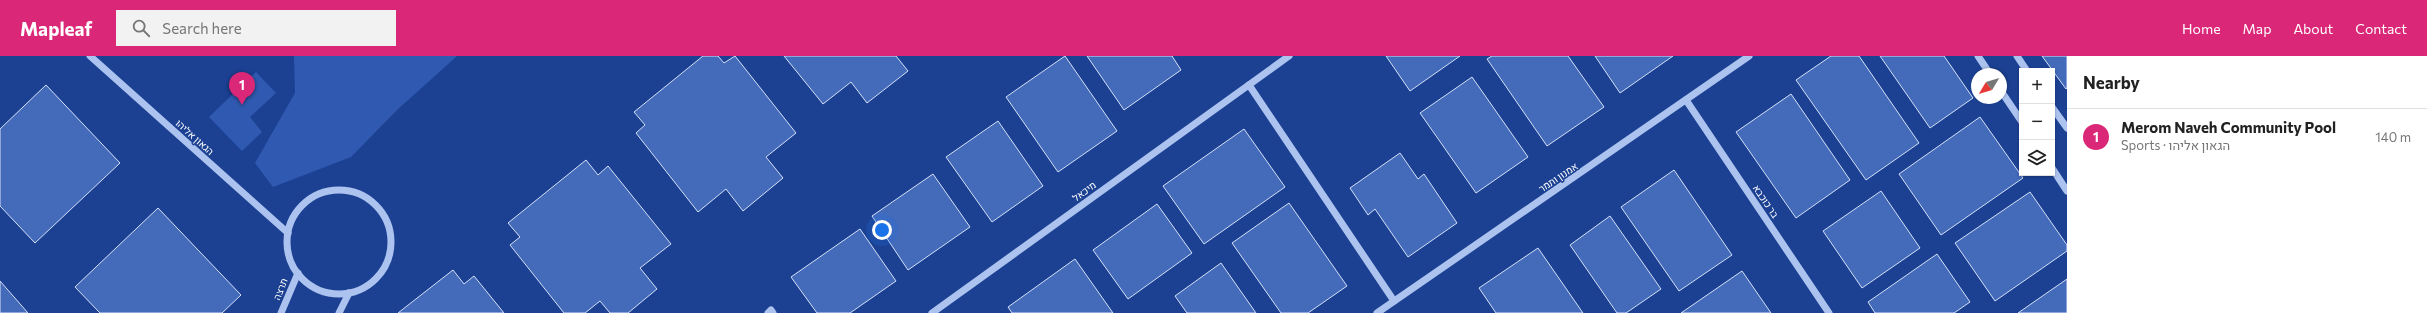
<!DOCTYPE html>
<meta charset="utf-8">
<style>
:root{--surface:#fff;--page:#f2f2f2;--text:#222;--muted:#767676;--line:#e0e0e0;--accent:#db2777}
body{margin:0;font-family:Commissioner,Heebo,sans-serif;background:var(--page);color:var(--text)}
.controls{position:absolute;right:12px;top:12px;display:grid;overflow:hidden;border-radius:0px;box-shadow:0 1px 3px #0004}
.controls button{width:36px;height:36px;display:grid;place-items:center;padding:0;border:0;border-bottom:1px solid var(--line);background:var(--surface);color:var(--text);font:20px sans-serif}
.compass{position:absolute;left:1971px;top:12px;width:36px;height:36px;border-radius:50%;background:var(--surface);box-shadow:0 1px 3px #0004;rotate:232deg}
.you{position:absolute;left:882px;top:174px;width:14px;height:14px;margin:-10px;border:3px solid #fff;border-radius:50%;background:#1a73e8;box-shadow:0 0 0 6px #1a73e833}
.badge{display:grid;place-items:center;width:26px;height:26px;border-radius:50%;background:var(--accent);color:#fff;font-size:13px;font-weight:700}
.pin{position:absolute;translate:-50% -33px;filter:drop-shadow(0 1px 2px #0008)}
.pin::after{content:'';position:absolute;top:21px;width:14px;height:12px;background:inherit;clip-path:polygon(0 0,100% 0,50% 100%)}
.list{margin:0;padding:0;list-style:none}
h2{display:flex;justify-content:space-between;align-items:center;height:52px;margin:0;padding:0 16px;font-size:17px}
h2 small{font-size:13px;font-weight:400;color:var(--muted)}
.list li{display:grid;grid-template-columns:26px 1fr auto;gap:12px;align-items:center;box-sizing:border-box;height:56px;padding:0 16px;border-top:1px solid var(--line)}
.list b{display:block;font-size:15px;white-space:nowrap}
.list p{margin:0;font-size:13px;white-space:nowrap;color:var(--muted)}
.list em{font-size:13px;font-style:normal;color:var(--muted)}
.icon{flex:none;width:22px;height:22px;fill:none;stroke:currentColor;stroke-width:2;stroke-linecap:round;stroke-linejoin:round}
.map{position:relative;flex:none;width:2067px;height:257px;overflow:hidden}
header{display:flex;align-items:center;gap:24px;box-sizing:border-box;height:56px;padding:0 20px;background:var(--accent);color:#fff}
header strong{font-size:19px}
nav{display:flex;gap:22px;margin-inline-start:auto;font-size:14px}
.search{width:280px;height:36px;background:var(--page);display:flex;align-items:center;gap:10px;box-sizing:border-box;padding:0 14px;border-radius:0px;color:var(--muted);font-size:15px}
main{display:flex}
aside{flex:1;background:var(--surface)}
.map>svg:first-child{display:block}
</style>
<header>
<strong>Mapleaf</strong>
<div class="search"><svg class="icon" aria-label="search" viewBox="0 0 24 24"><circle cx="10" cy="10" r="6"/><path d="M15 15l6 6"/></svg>Search here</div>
<nav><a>Home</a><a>Map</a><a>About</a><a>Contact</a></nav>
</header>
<main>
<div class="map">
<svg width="2067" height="257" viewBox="0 0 2067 257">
<rect width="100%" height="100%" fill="#1c4193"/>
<g fill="#305ab1">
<path d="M294,0H457L397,54L351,101L273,131L255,107L295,37Z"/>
<path d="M256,16L276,37L250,61L262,76L242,95L209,61Z"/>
</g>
<g fill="#446aba" stroke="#d4e0fa">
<path d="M703,0H718L724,7L735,0L796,77L766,101L783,122L743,155L726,133L698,156L636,77L645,69L634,56Z"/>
<path d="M784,0H896L908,15L867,47L851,26L823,48Z"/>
<path d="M1065,0L1117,75L1058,116L1006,41Z"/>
<path d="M1087,0H1172L1181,14L1124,54Z"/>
<path d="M1386,0H1460L1410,35Z"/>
<path d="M1492,0H1568L1604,51L1547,90L1487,3Z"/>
<path d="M1595,0H1673L1620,37Z"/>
<path d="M1831,0H1859L1919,87L1866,124L1796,24Z"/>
<path d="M1880,0H1944L1973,42L1930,72Z"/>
<path d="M2042,0H2067V32L2066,33Z"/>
<path d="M1472,21L1528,101L1476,137L1420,57Z"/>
<path d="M46,29L120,107L35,187L0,150V73Z"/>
<path d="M1791,38L1850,124L1796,162L1736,76Z"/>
<path d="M1980,61L2023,122L1941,179L1899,118Z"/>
<path d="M998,65L1043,130L992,166L946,101Z"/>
<path d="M1244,73L1285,131L1204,188L1163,130Z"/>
<path d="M1400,97L1418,123L1424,118L1457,167L1408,201L1375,153L1368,159L1350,132Z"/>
<path d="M586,104L598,119L608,110L671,188L640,212L657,233L628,257H610L600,245L585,257H564L510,189L520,181L508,167Z"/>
<path d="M1674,114L1732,199L1679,235L1621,151Z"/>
<path d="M933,118L970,171L908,214L872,160Z"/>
<path d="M1881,135L1920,192L1862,232L1823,175Z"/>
<path d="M2030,136L2067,189V195L1995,245L1955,187Z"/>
<path d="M1289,147L1347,230L1308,257H1281L1232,187Z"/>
<path d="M1157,148L1192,197L1128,243L1093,194Z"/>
<path d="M158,152L241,239L222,257H100L75,231Z"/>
<path d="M1610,160L1661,233L1626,257H1617L1570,189Z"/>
<path d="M860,173L896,225L850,257H817L791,221Z"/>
<path d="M1538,192L1583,257H1496L1479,232Z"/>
<path d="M1937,198L1970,246L1954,257H1875L1868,246Z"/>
<path d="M1075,203L1113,257H1012L1008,251Z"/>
<path d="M1221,207L1256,257H1187L1175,240Z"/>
<path d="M453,214L464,228L474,220L504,257H398Z"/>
<path d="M1742,215L1771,257H1681Z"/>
<path d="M2067,223V257H2018Z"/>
<path d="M0,225L28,257H0Z"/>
</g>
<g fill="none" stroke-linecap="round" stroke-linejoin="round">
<g stroke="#adc3ef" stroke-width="7">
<path d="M90,0L288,177"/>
<path d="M1978,0L1990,18"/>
<path d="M2017,0L2027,15"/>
<path d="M1249,29L1394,245"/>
<path d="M2001,35L2022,66"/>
<path d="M1686,44L1829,257"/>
<path d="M2052,51L2067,72"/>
<path d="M2052,112L2067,135"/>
<circle cx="339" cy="186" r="52"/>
<path d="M281,257L298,217"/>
<path d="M339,257L349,237"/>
<path d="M768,257L771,254L773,257"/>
<path d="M932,257L1289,0"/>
<path d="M1377,257L1749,0"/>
</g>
</g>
<g text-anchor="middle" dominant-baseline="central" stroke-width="3" stroke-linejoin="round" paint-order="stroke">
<g font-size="10" fill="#fff" stroke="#1c4193">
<text transform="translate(195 81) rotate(42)">הגאון אליהו</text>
<text transform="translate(1558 121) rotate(-34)">אמנון ותמר</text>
<text transform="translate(1084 135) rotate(-36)">מיכאל</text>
<text transform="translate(1766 145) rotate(56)">בר כוכבא</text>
<text transform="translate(280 233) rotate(-68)">תרצה</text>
</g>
</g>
</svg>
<div class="controls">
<button>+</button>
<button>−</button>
<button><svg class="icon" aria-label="layers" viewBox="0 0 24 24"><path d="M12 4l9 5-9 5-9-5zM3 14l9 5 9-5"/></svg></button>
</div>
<svg class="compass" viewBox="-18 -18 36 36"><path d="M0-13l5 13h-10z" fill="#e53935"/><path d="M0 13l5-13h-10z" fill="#767676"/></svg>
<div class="you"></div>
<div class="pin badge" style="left:242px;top:49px">1</div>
</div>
<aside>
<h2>Nearby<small></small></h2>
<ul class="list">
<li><span class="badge">1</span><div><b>Merom Naveh Community Pool</b><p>Sports · הגאון אליהו</p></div><em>140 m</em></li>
</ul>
</aside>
</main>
